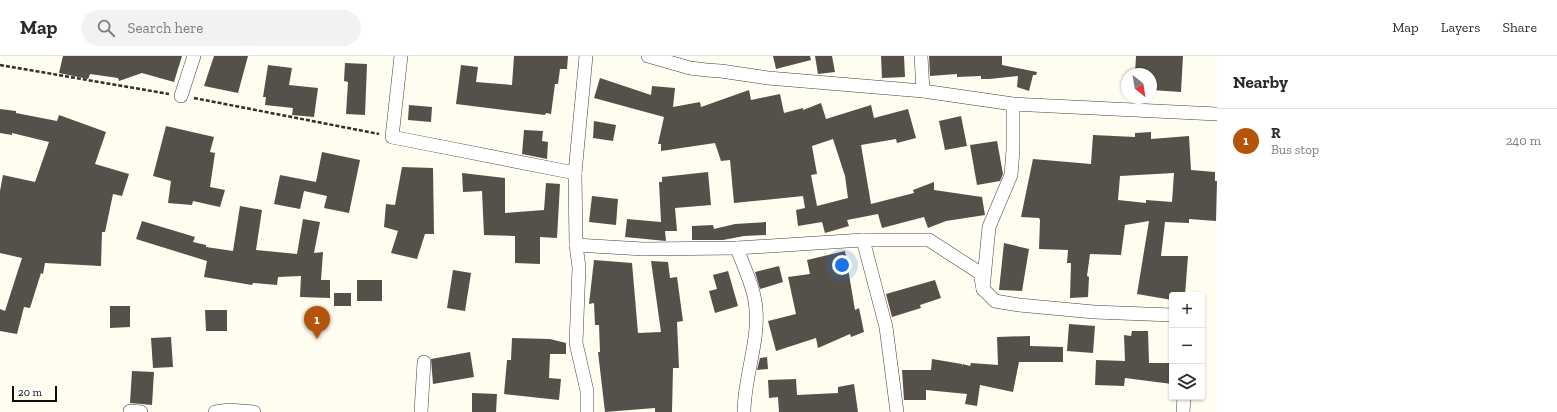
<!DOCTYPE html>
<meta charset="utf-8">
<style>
:root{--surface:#fff;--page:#f2f2f3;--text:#2b2b33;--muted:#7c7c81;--line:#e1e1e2;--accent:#b45309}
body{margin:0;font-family:"Zilla Slab",serif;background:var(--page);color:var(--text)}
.controls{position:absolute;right:12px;bottom:12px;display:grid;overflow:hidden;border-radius:4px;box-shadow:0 1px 3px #0004}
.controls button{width:36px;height:36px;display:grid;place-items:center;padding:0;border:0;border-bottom:1px solid var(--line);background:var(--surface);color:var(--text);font:20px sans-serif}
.compass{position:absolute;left:1121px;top:12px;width:36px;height:36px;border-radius:50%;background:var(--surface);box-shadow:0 1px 3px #0004;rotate:150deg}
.scale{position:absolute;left:12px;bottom:10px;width:45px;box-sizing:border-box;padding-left:4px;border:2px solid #0d0d0d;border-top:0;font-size:11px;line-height:14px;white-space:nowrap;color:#0d0d0d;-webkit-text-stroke:3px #fff;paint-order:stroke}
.you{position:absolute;left:842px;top:209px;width:14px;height:14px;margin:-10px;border:3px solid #fff;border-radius:50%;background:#1a73e8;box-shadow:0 0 0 6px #1a73e833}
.badge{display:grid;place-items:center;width:26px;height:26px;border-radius:50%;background:var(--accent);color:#fff;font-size:13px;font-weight:700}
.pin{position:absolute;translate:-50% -33px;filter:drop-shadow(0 1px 2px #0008)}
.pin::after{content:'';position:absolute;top:21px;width:14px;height:12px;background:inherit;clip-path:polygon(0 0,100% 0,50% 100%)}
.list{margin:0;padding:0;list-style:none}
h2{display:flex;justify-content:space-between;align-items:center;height:52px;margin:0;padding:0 16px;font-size:17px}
h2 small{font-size:13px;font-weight:400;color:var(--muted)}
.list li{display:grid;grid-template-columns:26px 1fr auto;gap:12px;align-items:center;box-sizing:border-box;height:64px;padding:0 16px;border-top:1px solid var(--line)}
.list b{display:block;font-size:15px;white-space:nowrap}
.list p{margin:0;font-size:13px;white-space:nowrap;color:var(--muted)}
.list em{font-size:13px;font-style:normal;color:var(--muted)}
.icon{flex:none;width:22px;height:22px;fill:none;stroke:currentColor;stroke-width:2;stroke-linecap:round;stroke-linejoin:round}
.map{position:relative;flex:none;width:1217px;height:356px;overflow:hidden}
header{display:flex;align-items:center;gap:24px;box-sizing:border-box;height:56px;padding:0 20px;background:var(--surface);border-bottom:1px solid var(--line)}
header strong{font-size:19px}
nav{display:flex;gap:22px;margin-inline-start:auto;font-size:14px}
.search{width:280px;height:36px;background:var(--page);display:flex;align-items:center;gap:10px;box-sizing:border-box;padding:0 14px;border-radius:22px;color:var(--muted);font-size:15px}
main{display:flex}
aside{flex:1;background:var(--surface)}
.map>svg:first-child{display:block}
</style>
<header>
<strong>Map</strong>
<div class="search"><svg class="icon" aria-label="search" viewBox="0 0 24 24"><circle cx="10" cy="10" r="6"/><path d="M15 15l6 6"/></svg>Search here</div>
<nav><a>Map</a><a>Layers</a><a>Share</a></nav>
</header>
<main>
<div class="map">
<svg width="1217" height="356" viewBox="0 0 1217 356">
<rect width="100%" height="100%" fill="#fefdef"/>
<g fill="#55504a" fill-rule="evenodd">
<path d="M63,0H182L174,26L142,17L119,25L118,22L90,18L88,23L59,17Z"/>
<path d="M214,0H248L238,37L204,30Z"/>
<path d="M514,0H568L567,13H560L558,28H555L551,58L546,57L545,59L456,48L461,9L478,11L476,26L512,29Z"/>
<path d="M773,0H810L811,4L776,13Z"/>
<path d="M815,0H832L835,16L818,18Z"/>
<path d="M881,0H904L905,21L882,22Z"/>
<path d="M929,0H1002V9L1037,16L1036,19H1033L1029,35L1017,31L1018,20L989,23H981V20L957,21V18L930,20Z"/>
<path d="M1136,0H1183L1181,36L1151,34V18H1135Z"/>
<path d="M345,7L367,8L365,59L346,58L348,26L344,25Z"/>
<path d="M268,9L292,12L289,29L318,32L314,61L292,59L293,52L265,49L266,41H263Z"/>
<path d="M600,22L651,39L652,30L675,32L673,51L700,46L701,51L749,34L751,44L780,38L784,57L803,52V54L821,47L826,63L871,49L874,62L908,53L916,82L897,87L896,83L861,89L871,148L914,137L913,134L934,126V134L982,141L985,159L946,165L928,172L924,161L882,172L878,158L847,164L849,170L825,177L822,166L798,170L796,154L805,152L803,140L734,147L730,104L721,105L715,87L661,95V88H658L664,61L594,42ZM833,83L845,120L848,142L817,150L811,119L817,118L812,90Z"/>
<path d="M409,49L432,51L431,66L408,64Z"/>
<path d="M0,53L16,55V57L57,65L59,59L106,76L95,108L129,118L122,140L113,138L105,176H102L101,210L45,207L43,218L41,217L30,252L24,251L17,278L0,275V253L5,255L22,202L0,197V135L3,119L35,126L49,86L12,77V79L0,77Z"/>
<path d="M961,60L967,90L945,94L939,65Z"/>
<path d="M594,65L616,69L613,85L593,82Z"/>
<path d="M166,70L214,81L210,96L215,97L210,131L225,134L220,151L193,145L192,149L168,147L171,125L153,120Z"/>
<path d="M524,74L543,75L542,85L548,86L547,103L522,98Z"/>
<path d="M1151,76V83L1189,80L1191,114L1215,116V125H1217L1216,165L1189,163V167L1165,166L1161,200H1188L1185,239H1172V244L1137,238L1149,165L1125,169L1121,199L1090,198L1087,220L1089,221L1088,241L1070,242L1071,207H1067L1068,194L1039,193L1040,164L1039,162L1021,161L1033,103L1091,108L1093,79L1135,81V77ZM1174,117L1172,146L1146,144V147L1118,144L1120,120Z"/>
<path d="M997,85L1003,118L1000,125L977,129L970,89Z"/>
<path d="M322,96L360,104L349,157L324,152L327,140L304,135L300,153L274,148L280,119L316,126Z"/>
<path d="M402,111L433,112L434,178H425L417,203L391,197L398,175L384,171L386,148L395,149Z"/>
<path d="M708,116L711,149L675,152L677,175H665L666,185L625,181L627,163L661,166L659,126H662V121Z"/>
<path d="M462,117L505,122V157L544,154L546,127L560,128L557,182L540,181V208L515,207V180L484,179L482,135L463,136Z"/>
<path d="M592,140L618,143L616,169L589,166Z"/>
<path d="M240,150L262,154L256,194L297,198L303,163L320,166L314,197L323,196L321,224H330V242L300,241L301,220L278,221L277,229L253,227L252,229L204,221L207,205L136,183L142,165L195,181L193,186L206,189V191L233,195Z"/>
<path d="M766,166V179L744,180L723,184H692V170L713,169L714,173L735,168Z"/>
<path d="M1004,187L1029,193L1022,235L999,234Z"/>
<path d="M845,195L855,254L859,252L864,276L851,281L850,278L818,292L816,282L776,295L768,265L796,258L788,221L810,218L807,204Z"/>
<path d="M594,204L632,207L638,277L661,276L651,205L668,206L670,222L677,221L683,265L677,266L679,312H673L672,356H655V352L605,356L598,296H600L599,269H595L594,247L589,248Z"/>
<path d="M779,210L783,226L760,233L755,216Z"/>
<path d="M453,214L471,217L465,255L447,252Z"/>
<path d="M728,215L738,250L715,257L709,235L717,233L713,219Z"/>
<rect x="357" y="224" width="25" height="21"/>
<path d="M935,224L941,242L920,249L921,252L892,261L886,238Z"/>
<rect x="334" y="237" width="17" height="13"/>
<path d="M110,250H130V271L110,272Z"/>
<path d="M205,254H227V275H206Z"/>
<path d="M1069,268L1095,270L1093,297L1067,295Z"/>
<path d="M1132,275H1148L1149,307H1172V328L1125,322L1124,330L1095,329L1096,304L1125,305L1124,279L1131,280Z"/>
<path d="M1030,280V290L1063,291V306H1019L1013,336L980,329L977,350L965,348L967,338L926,334V344H904L902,314H931L932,303L962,308L963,310V308L970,310L971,307L998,309L997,281Z"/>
<path d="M171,281L173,311L153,312L151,282Z"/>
<path d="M512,282L550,283L566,287V298H550L549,322L561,323L559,344L504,338L507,304H511Z"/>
<path d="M470,296L474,321L433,328L431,303Z"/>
<path d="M767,301L768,313L757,314L760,302Z"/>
<path d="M132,315L154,316L152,349L130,347Z"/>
<path d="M796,323L797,339L838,337V331L854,328L858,356H779L778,341L769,342L768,324Z"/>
<path d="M472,337L497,338L496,356H472Z"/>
</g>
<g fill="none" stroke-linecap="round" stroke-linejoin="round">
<defs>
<g id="minor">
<path d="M401,0L392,81L575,117"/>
<path d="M586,0L575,117L576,189L579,211L576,287L587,335V356"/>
<path d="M648,0L690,12L706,14L721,15L768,22L923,35L1013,48L1217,58"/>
<path d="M921,0L923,35"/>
<path d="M181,40L194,0"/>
<path d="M1013,48V94L1011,119L989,171L983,233L995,245L1019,249L1094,256L1172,259"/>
<path d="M863,184L886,271L897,356"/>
<path d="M576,189L643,193L737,192L863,184H929L980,217L983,233"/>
<path d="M737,192C744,212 755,233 756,254C759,285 744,323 744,356"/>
<path d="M130,355L141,356"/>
<path d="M215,356L229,354L254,356"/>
<path d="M421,356L424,306"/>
<path d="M1183,356L1184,341"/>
</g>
</defs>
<use href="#minor" stroke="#404040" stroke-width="14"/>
<g stroke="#2f2f2f" stroke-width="2.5" stroke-dasharray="4 2" stroke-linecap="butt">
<path d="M0,9L169,38"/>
<path d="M194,42L379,78"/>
</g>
<use href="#minor" stroke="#fff" stroke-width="13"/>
</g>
</svg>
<div class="controls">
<button>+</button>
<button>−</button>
<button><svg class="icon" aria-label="layers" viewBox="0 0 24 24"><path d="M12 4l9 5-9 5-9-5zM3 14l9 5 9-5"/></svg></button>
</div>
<svg class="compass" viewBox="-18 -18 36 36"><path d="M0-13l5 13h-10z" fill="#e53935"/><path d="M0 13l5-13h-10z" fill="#7c7c81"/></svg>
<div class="scale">20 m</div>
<div class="you"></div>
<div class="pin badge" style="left:317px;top:283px">1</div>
</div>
<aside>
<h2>Nearby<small></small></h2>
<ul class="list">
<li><span class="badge">1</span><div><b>R</b><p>Bus stop</p></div><em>240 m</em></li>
</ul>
</aside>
</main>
